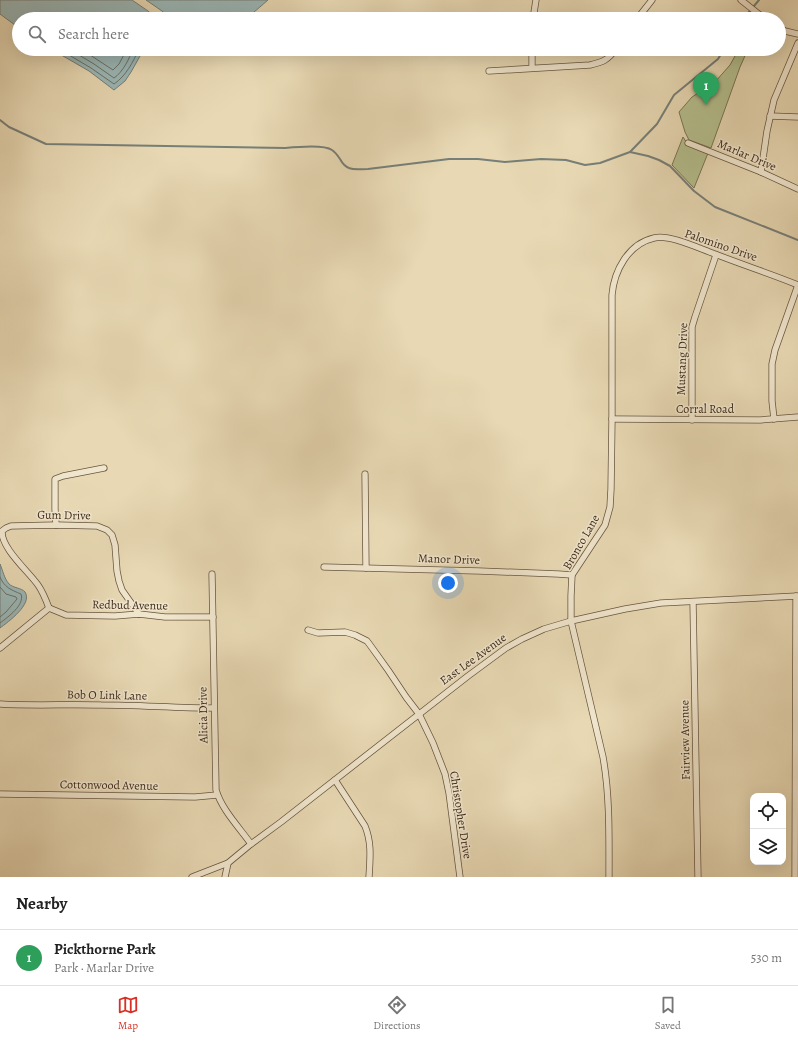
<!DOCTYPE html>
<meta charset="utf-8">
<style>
:root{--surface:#fff;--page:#f2f2f2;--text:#222;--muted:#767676;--line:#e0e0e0;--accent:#d93025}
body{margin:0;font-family:Alegreya,serif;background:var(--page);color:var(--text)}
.controls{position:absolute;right:12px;bottom:12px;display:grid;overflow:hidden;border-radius:8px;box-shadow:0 4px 16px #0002}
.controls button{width:36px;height:36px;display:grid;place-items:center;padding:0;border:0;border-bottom:1px solid var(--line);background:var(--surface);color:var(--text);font:20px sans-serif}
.you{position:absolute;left:448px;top:583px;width:14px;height:14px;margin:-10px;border:3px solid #fff;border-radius:50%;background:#1a73e8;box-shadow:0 0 0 6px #1a73e833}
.badge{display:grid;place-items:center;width:26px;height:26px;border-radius:50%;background:var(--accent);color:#fff;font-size:13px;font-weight:700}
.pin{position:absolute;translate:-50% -33px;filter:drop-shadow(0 1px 2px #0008)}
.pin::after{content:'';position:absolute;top:21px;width:14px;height:12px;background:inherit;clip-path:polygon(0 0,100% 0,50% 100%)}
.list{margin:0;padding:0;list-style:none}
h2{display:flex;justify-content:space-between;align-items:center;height:52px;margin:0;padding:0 16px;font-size:17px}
h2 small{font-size:13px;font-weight:400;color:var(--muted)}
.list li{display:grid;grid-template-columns:26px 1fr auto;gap:12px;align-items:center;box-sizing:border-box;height:56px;padding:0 16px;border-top:1px solid var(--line)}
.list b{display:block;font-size:15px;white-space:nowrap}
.list p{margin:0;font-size:13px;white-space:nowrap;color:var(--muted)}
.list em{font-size:13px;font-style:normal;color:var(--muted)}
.icon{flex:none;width:22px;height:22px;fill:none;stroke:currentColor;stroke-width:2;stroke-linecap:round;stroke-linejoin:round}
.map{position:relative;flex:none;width:798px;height:877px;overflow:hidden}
.search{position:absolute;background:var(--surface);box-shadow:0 4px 16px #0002;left:12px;right:12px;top:12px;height:44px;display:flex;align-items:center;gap:10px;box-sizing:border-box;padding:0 14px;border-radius:22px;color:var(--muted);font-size:15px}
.sheet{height:108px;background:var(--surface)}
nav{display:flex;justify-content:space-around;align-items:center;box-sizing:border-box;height:56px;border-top:1px solid var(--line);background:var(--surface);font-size:11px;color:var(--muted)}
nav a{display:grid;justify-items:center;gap:2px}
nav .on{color:var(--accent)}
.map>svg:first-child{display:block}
</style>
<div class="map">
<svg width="798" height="877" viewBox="0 0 798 877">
<rect width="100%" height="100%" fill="#e8d9b4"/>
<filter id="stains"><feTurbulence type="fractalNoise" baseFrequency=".005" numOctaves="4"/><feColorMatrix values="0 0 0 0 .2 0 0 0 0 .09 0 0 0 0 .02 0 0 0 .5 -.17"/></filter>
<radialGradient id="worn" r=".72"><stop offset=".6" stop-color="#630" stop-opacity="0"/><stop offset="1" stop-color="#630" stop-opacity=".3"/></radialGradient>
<g fill="#b5bf8e" stroke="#7a7453">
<path d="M739,49H748L740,67L711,148L689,140L685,132L679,112L692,97L715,82L730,65Z"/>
<path d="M683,137L688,145L708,153L694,188L672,165Z"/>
</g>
<g fill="#9bb8b8" stroke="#767f78">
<path d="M0,0H132L148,11L157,19H19V28L0,14Z"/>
<path d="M146,0H268L246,19H171L162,11Z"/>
<path d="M51,49H144L131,72L125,81L114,90L89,71Z"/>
<path d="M0,564C3,571 4,578 9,584C13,588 22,588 25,592C33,604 8,622 0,628Z"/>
</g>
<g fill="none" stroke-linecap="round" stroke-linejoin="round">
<g stroke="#6c7168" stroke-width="1">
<path d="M59,49L91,68L114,84C126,76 133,62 139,49"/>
<path d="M69,49L94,64L114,78C123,72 129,59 133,49"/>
<path d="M81,49L113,70L119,64L127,49"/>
<path d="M0,577C4,587 11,590 21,594C25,605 8,617 0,623"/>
<path d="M0,587L6,594L16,597L17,599L6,612L0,617"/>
</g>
<g stroke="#767f78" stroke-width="2">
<path d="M743,19L759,0"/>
<path d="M0,120L9,127L46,144L285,148C295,147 324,144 332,150C335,152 338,156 340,159C347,172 355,169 368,169L449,159H478L505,162L541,159L566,160L585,165L600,163L630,152L657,124L674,95L718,59L724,49"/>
<path d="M630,152L648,156L659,160L670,166L694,191L715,207L798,240"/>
</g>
<defs>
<g id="street">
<path d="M741,0L765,19"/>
<path d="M533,19L536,0"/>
<path d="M637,19L652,0"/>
<path d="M779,28L785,31L798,34"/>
<path d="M532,49V68"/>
<path d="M489,71L590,65C603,62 608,60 616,49"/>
<path d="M770,116L798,117"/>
<path d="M688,143L761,172L798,189"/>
<path d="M761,172L767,131L774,100L798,43"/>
<path d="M612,419L760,420L798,417"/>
<path d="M774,419L772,401V364L775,350L798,285"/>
<path d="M692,420V327L695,317L716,255"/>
<path d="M365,474L366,568"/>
<path d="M56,525L55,509V479L63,476L104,468"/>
<path d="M324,567L479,571L558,574L572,575"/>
<path d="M212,574L216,790C222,810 239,827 251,844"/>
<path d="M693,602L698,877"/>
<path d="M49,608C46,600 43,592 38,585C28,571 1,548 2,531L6,528L11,526L56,525L97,526L107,530L112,535L115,545L117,571L119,581L122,590L139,614"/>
<path d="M49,608L66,615L115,616L139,614L165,617H213"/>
<path d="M308,630L318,633L345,632L355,635L367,641L370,645L388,670L406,697L419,714L433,743L445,774L449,793L460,877"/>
<path d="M0,648L49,608"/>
<path d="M0,704C34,706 67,704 101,705C139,705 176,708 214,708"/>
<path d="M335,780L365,826C372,843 370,859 369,877"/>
<path d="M0,794L195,797L217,795"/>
<path d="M192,877L228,863"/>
<path d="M225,877L228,863L251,844L281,822L468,676L506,648L522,639L544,629L571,621L625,609L661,603L798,596"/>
<path d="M609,877C609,837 610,796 603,757L571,621V596L572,575L605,525L610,507L611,489L612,419V295C614,271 628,244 654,238C670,234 700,249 715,254C743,265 771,274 798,285"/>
<path d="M795,877L796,596"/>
</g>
</defs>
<use href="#street" stroke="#68563f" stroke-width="7"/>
<use href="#street" stroke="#f0e6ce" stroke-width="5.5"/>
</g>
<g text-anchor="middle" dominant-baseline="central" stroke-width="3" stroke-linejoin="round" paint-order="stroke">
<g font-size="12" fill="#3e2a18" stroke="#f0e6ce">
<text transform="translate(747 155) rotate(23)">Marlar Drive</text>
<text transform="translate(721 245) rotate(19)">Palomino Drive</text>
<text transform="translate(682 359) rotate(-88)">Mustang Drive</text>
<text x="705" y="409">Corral Road</text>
<text transform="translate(64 515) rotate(1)">Gum Drive</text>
<text transform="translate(581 542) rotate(-60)">Bronco Lane</text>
<text transform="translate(449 559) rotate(2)">Manor Drive</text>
<text transform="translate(130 605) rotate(1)">Redbud Avenue</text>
<text transform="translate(473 659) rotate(-36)">East Lee Avenue</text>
<text transform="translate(107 695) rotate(1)">Bob O Link Lane</text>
<text transform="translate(203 715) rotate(-91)">Alicia Drive</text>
<text transform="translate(685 740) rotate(-91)">Fairview Avenue</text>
<text transform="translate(109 785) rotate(1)">Cottonwood Avenue</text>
<text transform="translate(461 815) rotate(81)">Christopher Drive</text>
</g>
</g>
<rect width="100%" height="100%" filter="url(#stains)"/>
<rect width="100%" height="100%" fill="url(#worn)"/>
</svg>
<div class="controls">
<button><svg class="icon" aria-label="locate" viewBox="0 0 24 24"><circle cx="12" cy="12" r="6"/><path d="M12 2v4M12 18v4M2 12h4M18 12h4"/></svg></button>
<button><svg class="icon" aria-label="layers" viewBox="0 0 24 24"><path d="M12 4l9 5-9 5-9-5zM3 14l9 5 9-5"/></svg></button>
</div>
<div class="you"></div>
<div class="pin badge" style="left:706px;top:105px;background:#2e9e5b">1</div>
<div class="search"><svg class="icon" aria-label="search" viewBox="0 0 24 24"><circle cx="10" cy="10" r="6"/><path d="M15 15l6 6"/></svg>Search here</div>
</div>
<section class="sheet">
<h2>Nearby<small></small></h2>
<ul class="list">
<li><span class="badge" style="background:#2e9e5b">1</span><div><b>Pickthorne Park</b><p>Park · Marlar Drive</p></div><em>530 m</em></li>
</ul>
</section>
<nav>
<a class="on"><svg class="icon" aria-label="map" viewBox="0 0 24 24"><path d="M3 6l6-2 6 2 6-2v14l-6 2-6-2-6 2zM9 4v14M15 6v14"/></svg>Map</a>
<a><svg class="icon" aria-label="directions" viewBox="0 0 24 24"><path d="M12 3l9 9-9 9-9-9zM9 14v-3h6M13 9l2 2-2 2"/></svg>Directions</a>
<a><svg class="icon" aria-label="saved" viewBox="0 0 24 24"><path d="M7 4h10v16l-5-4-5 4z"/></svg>Saved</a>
</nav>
